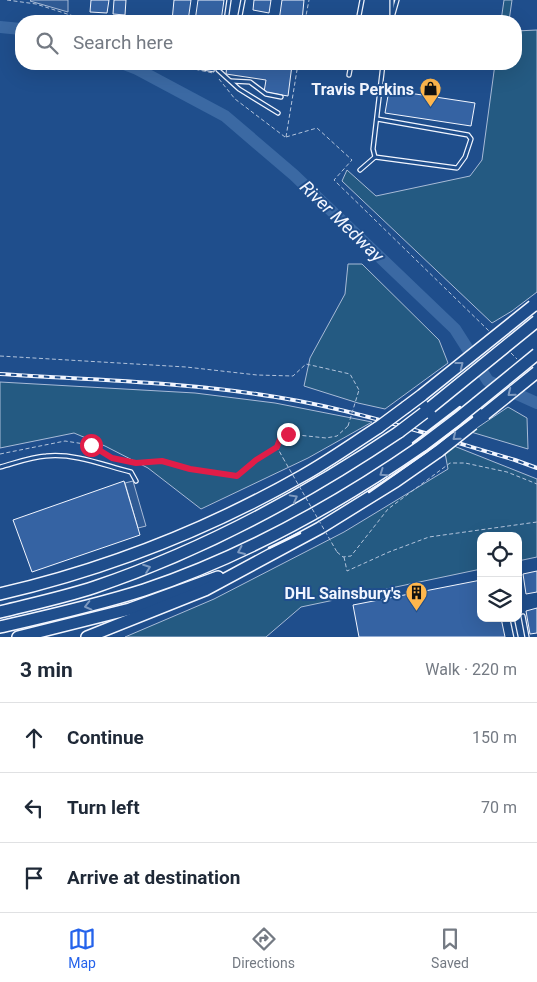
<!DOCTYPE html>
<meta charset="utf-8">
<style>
:root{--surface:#fff;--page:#f6f6f7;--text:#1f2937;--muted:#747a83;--line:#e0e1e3;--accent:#2563eb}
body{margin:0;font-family:Roboto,sans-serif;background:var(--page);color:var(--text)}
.controls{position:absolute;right:15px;bottom:15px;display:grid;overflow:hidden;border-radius:10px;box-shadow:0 5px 20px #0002}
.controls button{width:45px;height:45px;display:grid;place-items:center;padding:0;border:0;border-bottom:1px solid var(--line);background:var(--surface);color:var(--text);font:25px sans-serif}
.stop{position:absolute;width:15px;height:15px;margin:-11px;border:4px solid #e11d48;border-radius:50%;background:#fff}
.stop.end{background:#e11d48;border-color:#fff;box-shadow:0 1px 5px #0008}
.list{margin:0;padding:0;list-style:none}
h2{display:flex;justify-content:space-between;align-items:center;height:65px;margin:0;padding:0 20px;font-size:21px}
h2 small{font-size:16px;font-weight:400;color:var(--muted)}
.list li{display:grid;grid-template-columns:32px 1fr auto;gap:15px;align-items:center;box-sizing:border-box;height:70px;padding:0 20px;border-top:1px solid var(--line)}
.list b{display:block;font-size:19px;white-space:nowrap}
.list em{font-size:16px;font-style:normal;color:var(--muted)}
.icon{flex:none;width:28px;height:28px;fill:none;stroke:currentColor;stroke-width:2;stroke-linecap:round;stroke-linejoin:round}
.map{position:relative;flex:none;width:537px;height:637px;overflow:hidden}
.search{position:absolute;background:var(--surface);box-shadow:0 5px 20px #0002;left:15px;right:15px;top:15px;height:55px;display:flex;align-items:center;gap:12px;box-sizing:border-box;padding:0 18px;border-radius:20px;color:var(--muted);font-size:19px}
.sheet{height:275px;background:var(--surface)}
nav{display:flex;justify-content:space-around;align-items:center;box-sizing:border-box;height:70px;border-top:1px solid var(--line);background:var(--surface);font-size:14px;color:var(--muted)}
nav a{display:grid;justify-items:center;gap:2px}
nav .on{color:var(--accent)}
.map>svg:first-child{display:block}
</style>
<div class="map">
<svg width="537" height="637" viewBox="0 0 537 637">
<rect width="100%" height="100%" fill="#1f4e8c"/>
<g fill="#245a82" stroke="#a8bbd7">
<path d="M504,0H512L509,21H501Z"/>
<path d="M537,30V292L512,311L492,323L342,181L347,170L376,196L470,176L482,160L495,64H516V31Z"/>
<path d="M348,264H362L439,340L448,363L385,409L358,403L304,386L310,358L345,294Z"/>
<path d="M0,382L195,393L275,403L372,422L308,458L201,509L148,468L105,446L74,433L0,448Z"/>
<path d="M508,407L527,418L528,449L471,432Z"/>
<path d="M454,446L537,479V557L518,561V536H481V569L301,607L266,637H125L214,599L344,532L448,469L445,453Z"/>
</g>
<g fill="#305b95" stroke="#a8bbd7">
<path d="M31,0H68V12L30,1Z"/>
<path d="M133,481L146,526L138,528L125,483Z"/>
</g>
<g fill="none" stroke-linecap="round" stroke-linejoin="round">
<g stroke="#3b69a3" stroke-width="12">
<path d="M0,27L21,29"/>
<path d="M124,64L137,69L225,116L294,175L455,329L488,381L537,403"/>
</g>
</g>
<g fill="#3563a3" stroke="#f2f6ff">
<path d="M91,0H109L107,13L90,12Z"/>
<path d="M114,0H126L125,15L113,14Z"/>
<path d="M174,0H191L188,21H172Z"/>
<path d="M198,0H224L221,21H195Z"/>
<path d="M254,0H271L269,13L253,10Z"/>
<path d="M282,0H304L302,21H279Z"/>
<path d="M198,64H215L214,72L197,69Z"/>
<path d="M227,64L292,65L288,96L264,92L266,80L226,74Z"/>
<path d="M389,90L475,103L471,126L385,113Z"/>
<path d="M124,481L140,535L32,572L13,520Z"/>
<path d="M537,571V592L526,594L523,574Z"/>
<path d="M481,580V618H501L505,637H359L353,605Z"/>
<path d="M537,608V633L530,634L526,611Z"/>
</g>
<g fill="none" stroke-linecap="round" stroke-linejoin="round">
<defs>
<g id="lane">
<path d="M392,16V0"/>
<path d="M226,21L229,0"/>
<path d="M239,21L243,0"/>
<path d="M358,21L362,0"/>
<path d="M391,21L397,0"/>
<path d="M219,64L218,70L239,89L278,113"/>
<path d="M349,75L351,64"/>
<path d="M231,81L250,82L266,94L281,97"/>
<path d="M375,157L457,168L465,157L471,139L468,135L377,119"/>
<path d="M375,157L373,149L383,64"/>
<path d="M360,170L375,157"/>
<path d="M0,467C15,463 31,457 46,456C75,453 103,465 131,472L136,481"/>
<path d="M523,616L527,637"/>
<path d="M512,618L516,637"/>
</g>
<g id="highway">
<path d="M406,407L422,395"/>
<path d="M456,420L477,403"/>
<path d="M0,594C108,569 205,531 302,476C329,461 354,443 379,427"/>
<path d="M0,612C32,604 65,597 95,587C204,550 304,496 399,432"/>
<path d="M0,627C48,616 97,605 144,590C245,556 335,506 423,445"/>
<path d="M18,637L130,609L218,577"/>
<path d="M87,637L205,590L320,528L396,481L439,451"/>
</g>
</defs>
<use href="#lane" stroke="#f2f6ff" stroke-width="5.5"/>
<use href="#highway" stroke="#f2f6ff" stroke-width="14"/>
<g stroke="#b3c4dc" stroke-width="1" stroke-dasharray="4 2.5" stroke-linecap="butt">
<path d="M7,0L36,4L89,21"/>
<path d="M305,21L309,0"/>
<path d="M170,64L213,73"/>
<path d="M219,79L235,99L285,137"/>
<path d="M286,137L317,128L352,160L334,180L489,331"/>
<path d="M286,137L298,64"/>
<path d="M511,353L517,359"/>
<path d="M0,356L186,367L257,375L293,376L306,364L350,374L359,390"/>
<path d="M277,447L280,439L288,434L326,438L337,436L348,426"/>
<path d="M0,454L65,441L91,445L112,457L136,463L162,461L190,469L237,476L256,460L277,447L283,458"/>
<path d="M337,552L343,557L351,556L388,509L450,463H465L507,472L537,484"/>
<path d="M344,557L347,571L389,552L429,537L537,522"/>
</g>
<use href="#lane" stroke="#1f4e8c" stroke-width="3"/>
<use href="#highway" stroke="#1f4e8c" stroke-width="11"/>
<defs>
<path id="rail" d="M0,374C92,380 185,382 276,397C358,410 436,437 515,460L537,468"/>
</defs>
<use href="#rail" stroke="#f2f6ff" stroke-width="4"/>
<use href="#rail" stroke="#1f4e8c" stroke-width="2" stroke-dasharray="5.5" stroke-linecap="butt"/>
<defs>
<g id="highway-bridge">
<path d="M422,395L533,306"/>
<path d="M477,403L537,354"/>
<path d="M431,407L537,321"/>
<path d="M485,414L537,372"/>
<path d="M379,427L406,407"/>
<path d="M399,432L424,413"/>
<path d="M423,445L456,420"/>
<path d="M439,451L473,424"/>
</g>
</defs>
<use href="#highway-bridge" stroke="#f2f6ff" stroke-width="14" stroke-linecap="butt"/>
<g stroke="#b3c4dc" stroke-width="1" stroke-dasharray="4 2.5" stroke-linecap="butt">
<path d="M348,426L359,390"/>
<path d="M283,458L337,552"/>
</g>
<use href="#highway-bridge" stroke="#1f4e8c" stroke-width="11"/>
<g stroke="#f2f6ff" stroke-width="2.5">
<path d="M413,443L460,407"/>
<path d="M369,492L426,452L472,417"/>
<path d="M269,548L300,533"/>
</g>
</g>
<defs><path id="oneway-chevron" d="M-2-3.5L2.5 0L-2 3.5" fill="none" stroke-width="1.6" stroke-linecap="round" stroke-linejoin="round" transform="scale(1.25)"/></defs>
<g stroke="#7e9ac0">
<use href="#oneway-chevron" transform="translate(460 365) rotate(-38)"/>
<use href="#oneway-chevron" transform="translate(511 393) rotate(141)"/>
<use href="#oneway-chevron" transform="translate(456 437) rotate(141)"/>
<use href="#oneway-chevron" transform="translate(383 473) rotate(145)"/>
<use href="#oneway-chevron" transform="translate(294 498) rotate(-29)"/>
<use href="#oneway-chevron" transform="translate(241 551) rotate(156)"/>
<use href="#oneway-chevron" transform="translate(147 568) rotate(-20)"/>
<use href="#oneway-chevron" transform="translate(88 606) rotate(166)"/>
</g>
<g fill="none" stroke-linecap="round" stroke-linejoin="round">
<path stroke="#e11d48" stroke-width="6" d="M91,445L112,458L136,463L162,461L190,469L237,476L256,460L277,447L280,439L288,434"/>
</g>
<defs>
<symbol id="shop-pin" viewBox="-11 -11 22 30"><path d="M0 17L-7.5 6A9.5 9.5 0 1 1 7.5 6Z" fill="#ffb74d" stroke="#1f4e8c"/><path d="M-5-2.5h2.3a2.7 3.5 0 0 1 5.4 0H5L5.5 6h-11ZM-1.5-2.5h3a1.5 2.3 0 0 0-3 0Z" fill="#111"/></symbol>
<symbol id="building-pin" viewBox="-11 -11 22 30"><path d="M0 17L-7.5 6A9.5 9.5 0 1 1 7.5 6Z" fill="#ffb74d" stroke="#1f4e8c"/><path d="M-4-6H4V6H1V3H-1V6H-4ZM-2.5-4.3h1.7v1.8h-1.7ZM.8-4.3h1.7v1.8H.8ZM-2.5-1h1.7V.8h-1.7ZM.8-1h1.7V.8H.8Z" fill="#111"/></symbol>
</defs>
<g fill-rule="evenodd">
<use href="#shop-pin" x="418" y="76" width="25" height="34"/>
<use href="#building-pin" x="404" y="580" width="25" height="34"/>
</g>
<g text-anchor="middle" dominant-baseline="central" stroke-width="4" stroke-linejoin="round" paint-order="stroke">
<g font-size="16" font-weight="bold" fill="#f2f6ff" stroke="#1f4e8c" text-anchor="end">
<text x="414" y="89">Travis Perkins</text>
<text x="401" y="593">DHL Sainsbury's</text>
</g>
<g font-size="18" font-style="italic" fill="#f2f6ff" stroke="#1f4e8c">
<text transform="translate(342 221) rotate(44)">River Medway</text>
</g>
</g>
</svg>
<div class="controls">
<button><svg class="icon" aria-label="locate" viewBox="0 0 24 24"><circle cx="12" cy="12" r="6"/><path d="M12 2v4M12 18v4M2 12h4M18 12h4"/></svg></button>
<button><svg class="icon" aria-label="layers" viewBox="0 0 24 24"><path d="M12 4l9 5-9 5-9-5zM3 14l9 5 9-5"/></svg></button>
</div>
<div class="stop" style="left:91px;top:445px"></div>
<div class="stop end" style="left:288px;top:434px"></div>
<div class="search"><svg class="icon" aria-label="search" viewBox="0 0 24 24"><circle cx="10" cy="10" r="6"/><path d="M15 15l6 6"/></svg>Search here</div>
</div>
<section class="sheet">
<h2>3 min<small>Walk · 220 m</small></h2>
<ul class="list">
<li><svg class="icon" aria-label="ahead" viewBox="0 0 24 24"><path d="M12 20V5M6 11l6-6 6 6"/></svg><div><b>Continue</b></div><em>150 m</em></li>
<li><svg class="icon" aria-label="left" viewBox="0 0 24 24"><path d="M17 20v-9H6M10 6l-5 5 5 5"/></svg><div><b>Turn left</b></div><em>70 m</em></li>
<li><svg class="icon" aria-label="arrive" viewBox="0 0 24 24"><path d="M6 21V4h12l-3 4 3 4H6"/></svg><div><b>Arrive at destination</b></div></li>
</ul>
</section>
<nav>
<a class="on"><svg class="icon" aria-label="map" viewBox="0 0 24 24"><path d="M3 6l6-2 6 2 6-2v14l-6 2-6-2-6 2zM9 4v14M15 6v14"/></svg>Map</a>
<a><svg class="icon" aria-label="directions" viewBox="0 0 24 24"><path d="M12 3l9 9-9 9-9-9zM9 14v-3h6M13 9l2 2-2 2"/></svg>Directions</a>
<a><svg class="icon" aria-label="saved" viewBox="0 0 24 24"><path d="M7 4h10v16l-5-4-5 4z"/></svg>Saved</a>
</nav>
